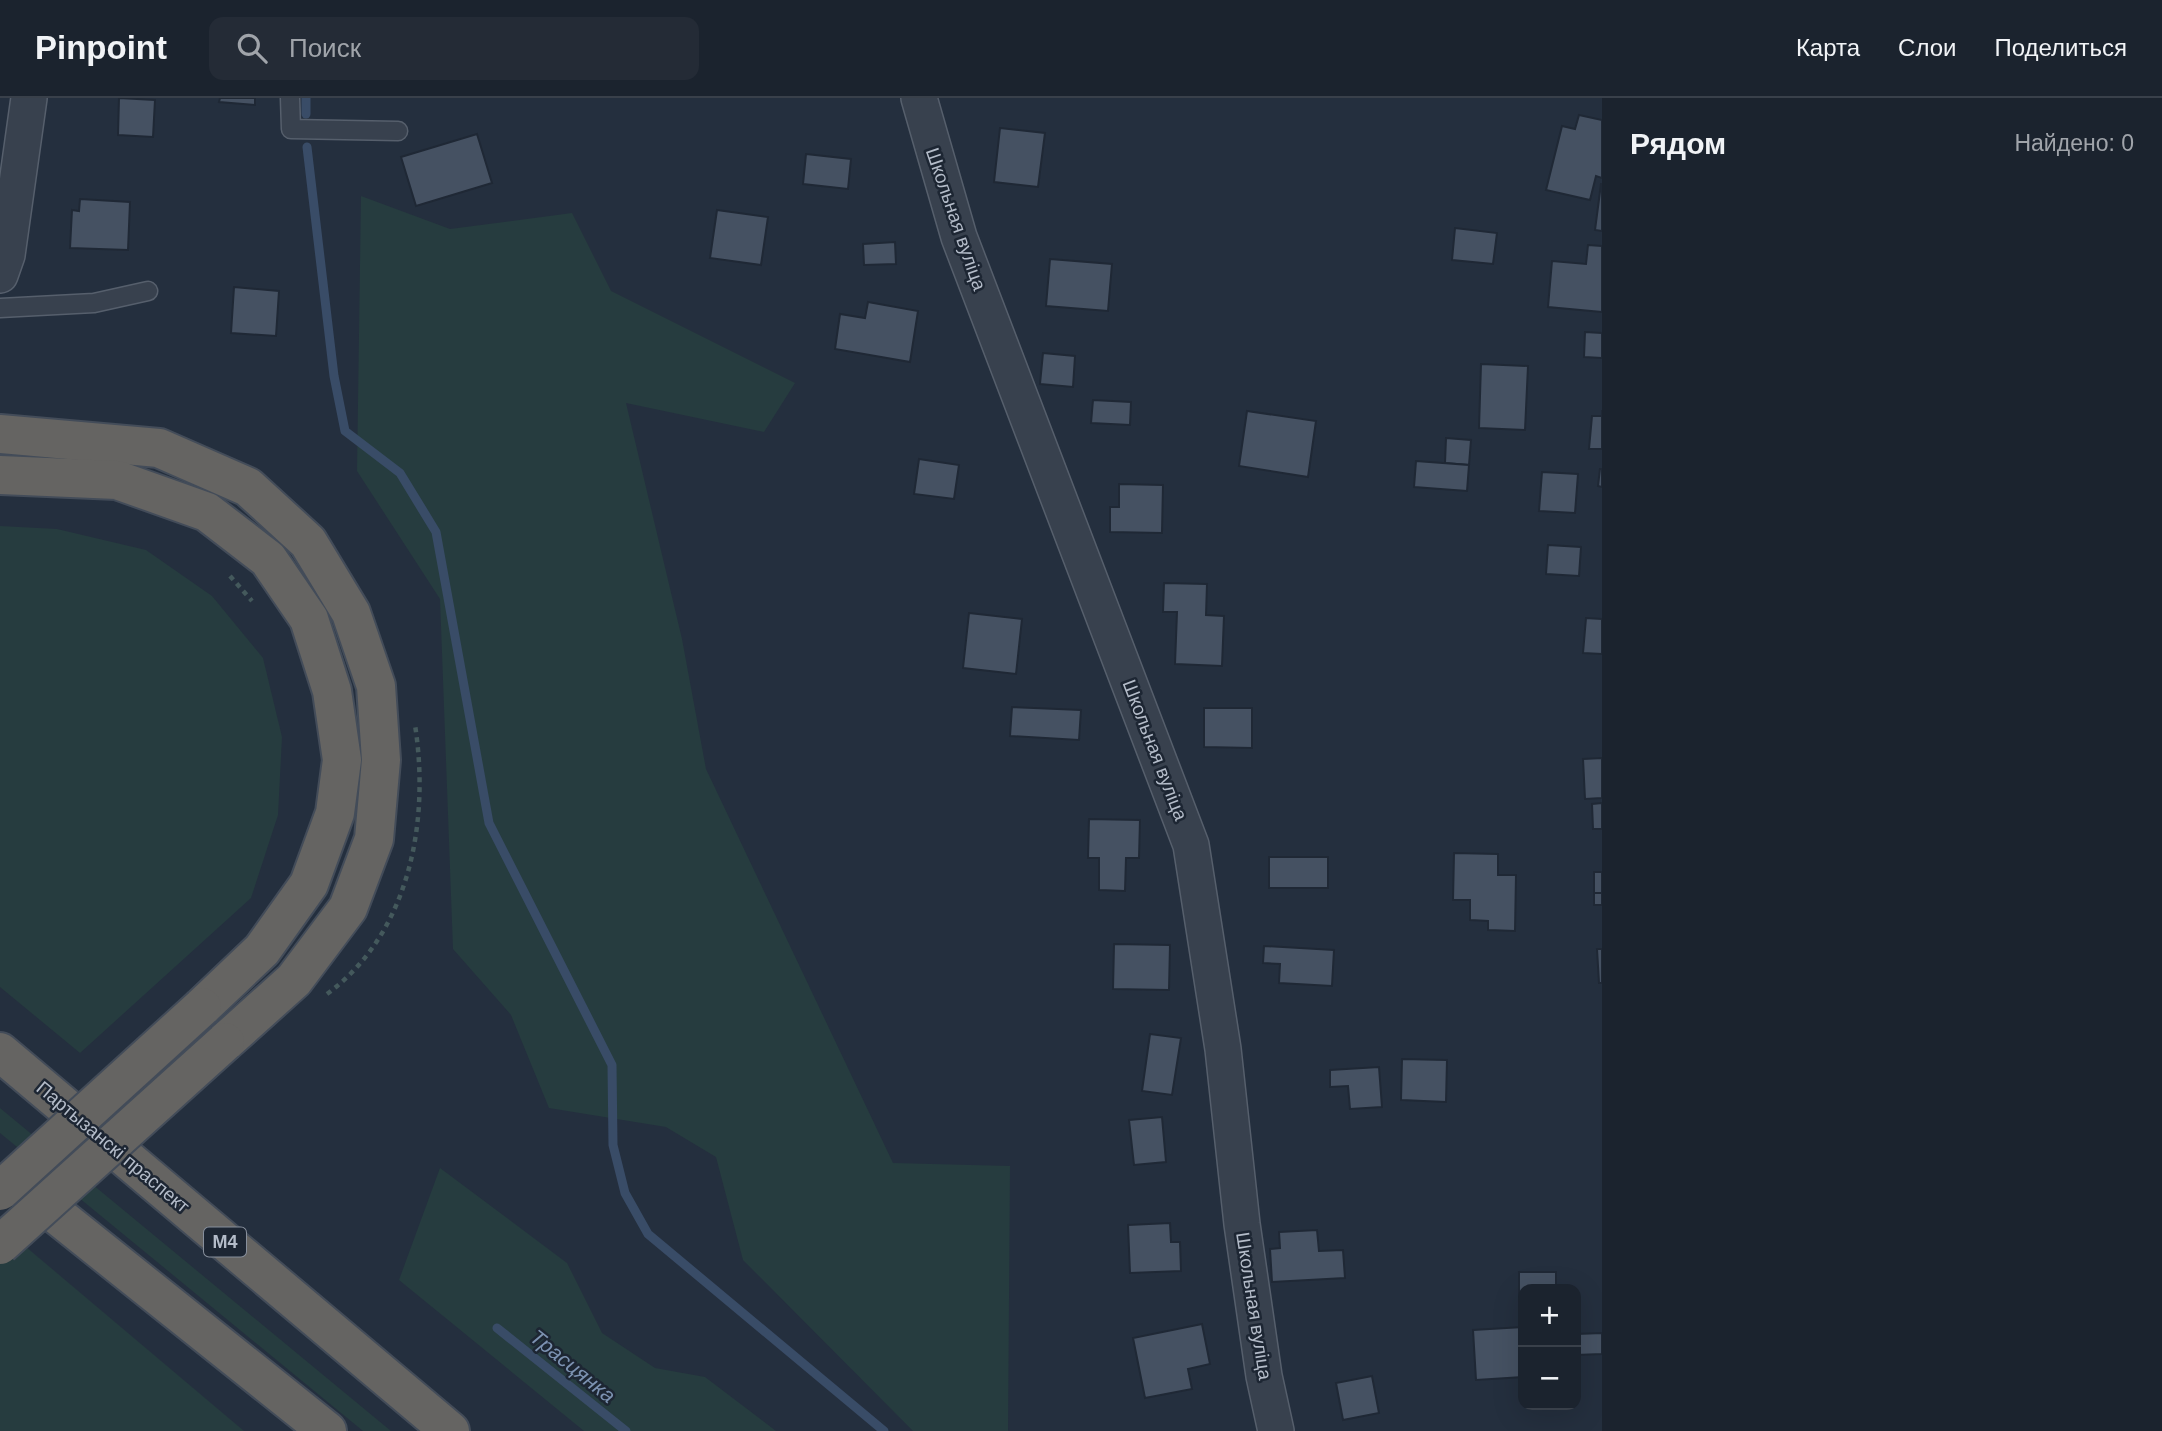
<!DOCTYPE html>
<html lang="ru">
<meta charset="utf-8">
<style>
:root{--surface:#1b232e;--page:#242b36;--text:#f1f3f6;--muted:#a0a4aa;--line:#39404a}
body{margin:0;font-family:Helvetica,sans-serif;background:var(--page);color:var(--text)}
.controls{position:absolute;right:21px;bottom:21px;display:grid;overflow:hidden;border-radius:14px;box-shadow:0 7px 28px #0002}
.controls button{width:63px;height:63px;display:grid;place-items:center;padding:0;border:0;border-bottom:2px solid var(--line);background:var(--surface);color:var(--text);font:35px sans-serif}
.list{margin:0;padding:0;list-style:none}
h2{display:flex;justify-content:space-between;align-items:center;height:91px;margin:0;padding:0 28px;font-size:30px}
h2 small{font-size:23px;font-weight:400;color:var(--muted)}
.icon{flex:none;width:38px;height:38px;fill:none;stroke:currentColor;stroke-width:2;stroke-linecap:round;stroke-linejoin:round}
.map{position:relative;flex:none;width:1602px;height:1333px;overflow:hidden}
header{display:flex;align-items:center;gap:42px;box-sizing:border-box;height:98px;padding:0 35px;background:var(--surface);border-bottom:2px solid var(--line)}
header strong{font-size:33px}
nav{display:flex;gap:38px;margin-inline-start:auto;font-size:24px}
.search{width:490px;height:63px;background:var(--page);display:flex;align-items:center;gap:18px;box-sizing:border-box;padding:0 24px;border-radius:14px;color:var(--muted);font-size:26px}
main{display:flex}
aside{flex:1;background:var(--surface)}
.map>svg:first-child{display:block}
</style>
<header>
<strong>Pinpoint</strong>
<div class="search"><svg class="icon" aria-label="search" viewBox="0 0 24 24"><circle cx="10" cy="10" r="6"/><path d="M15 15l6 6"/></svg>Поиск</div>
<nav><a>Карта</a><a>Слои</a><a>Поделиться</a></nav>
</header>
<main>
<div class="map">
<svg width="1602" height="1333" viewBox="0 0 1602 1333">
<rect width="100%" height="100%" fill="#242f3e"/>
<g fill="#263c3f">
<path d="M361,98L450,131L572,115L611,193L795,285L764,334L626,305L682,541L706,671L893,1065L1010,1068L1008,1333H913L743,1162L716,1059L666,1029L549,1010L511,917L453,851L440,501L357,373Z"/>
<path d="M0,428L57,431L146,452L212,498L263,560L282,639L278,717L251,800L80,955L0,889Z"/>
<path d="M0,1010L391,1333H363L0,1035Z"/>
<path d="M440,1070L567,1165L602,1235L655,1270L705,1279L776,1333H584L399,1182Z"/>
<path d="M0,1127L244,1333H0Z"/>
</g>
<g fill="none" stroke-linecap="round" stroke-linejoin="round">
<g stroke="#394c67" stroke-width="9">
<path d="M306,0V16"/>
<path d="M307,49L334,278L345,333L400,375L436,434L489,725L612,967L613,1047L625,1095L648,1136L884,1333"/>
<path d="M497,1230L626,1333"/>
</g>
</g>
<g fill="#455162" stroke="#1f2835" stroke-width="2">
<path d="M119,0L155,2L153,39L118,37Z"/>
<path d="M220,0H255V7L219,4Z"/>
<path d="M1579,17L1602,22V80L1596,78L1590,102L1546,92L1562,28L1575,31Z"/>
<path d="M1000,30L1045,35L1038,89L994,84Z"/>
<path d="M477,36L492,85L416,108L401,59Z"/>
<path d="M806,56L851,61L848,91L803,86Z"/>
<path d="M1601,86H1602V133L1595,132Z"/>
<path d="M80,101L130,104L128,152L70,150L72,112L79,113Z"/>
<path d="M717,112L768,119L761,167L710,160Z"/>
<path d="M1455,130L1497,135L1493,166L1452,162Z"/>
<path d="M895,144L896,166L864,167L863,146Z"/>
<path d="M1588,147L1602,148V214L1548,209L1552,163L1586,166Z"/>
<path d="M1050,161L1112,166L1108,213L1046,208Z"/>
<path d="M234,189L279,193L276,238L231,235Z"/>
<path d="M868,204L918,213L910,264L835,251L840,216L865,220Z"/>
<path d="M1585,234L1602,235V260L1584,259Z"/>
<path d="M1043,255L1075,258L1073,289L1040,286Z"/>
<path d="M1481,266L1528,268L1525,332L1479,330Z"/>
<path d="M1093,302L1131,304L1130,327L1091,325Z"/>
<path d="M1602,312V351H1589L1592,318H1602Z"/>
<path d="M1247,313L1316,323L1308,379L1239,368Z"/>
<path d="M1446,340L1471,342L1469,367L1445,365Z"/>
<path d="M919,361L959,367L954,401L914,396Z"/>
<path d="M1416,363L1469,367L1467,393L1414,389Z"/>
<path d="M1600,371H1602V389L1598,388Z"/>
<path d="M1542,374L1578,376L1575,415L1539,413Z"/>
<path d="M1119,386L1163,387L1162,435L1110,434V409H1119Z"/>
<path d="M1548,447L1581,449L1579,478L1546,476Z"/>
<path d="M1164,485L1207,486L1206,517L1224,518L1222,568L1175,566L1177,514H1163Z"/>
<path d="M969,515L1022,521L1016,576L963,570Z"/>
<path d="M1586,520L1602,521V556L1583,555Z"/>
<path d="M1012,609L1081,612L1079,642L1010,638Z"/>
<path d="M1204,610H1252V650L1204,649Z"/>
<path d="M1602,660V700L1585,701L1583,661Z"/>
<path d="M1602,705V731H1593L1592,706Z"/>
<path d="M1089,721L1140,722L1139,760H1126L1125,793L1099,792V760H1088Z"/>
<path d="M1454,755L1498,756V777H1516L1515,833L1488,832V823L1470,822V802H1453Z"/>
<rect x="1269" y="759" width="59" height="31"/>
<rect x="1594" y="774" width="8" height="21"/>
<rect x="1594" y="795" width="8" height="12"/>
<path d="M1114,846L1170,847L1169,892L1113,891Z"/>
<path d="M1264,848L1334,852L1332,888L1279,885L1280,866L1263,865Z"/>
<path d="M1597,851H1602V885H1599Z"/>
<path d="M1150,936L1181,940L1172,997L1142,993Z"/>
<path d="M1402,961L1447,962L1446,1004L1401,1002Z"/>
<path d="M1379,969L1382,1009L1350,1011L1348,988L1330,989V972Z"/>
<path d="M1162,1019L1166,1064L1134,1067L1129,1022Z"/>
<path d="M1170,1125L1171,1144H1180L1181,1173L1130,1175L1128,1127Z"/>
<path d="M1317,1132L1319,1153L1343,1152L1345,1180L1272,1184L1270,1151L1280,1150L1279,1134Z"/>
<path d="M1519,1174H1556V1191H1523V1200H1519Z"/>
<path d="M1202,1226L1210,1266L1188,1271L1192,1291L1145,1300L1133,1240Z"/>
<path d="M1523,1229V1279L1476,1282L1473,1232Z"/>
<path d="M1602,1235V1256L1576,1257V1236Z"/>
<path d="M1372,1278L1379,1315L1343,1322L1336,1285Z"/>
</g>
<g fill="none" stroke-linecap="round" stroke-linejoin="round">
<defs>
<g id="service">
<path d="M290,0L291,31L398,33"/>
<path d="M0,210L94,205L148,193"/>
</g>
<g id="minor">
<path d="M919,0L959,139L1191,747L1223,951L1242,1126L1264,1278L1276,1333"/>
<path d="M0,177L7,157L29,0"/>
</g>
<g id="trunk">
<path d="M0,336L159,350L248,389L308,444L351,515L376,588L381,662L374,741L348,810L294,882L225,944"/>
<path d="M0,377L117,382L207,414L268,461L309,521L332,593L342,662L335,715L309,786L262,852L202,909"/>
<path d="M0,954L450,1333"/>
<path d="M18,1086L327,1333"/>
</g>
</defs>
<use href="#service" stroke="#565f6c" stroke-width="21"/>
<use href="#minor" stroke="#565f6c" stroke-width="38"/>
<use href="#trunk" stroke="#434c59" stroke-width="42"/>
<g stroke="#44595c" stroke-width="4.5" stroke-dasharray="5 5" stroke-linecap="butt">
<path d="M230,478L252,503"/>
<path d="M327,896C410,835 430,723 415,627"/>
</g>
<use href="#service" stroke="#38414e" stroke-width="18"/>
<use href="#minor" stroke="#38414e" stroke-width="35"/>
<use href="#trunk" stroke="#656462" stroke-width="38"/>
<defs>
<g id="trunk-bridge">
<path d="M0,1093L202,909"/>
<path d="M0,1147L225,944"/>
</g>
</defs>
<use href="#trunk-bridge" stroke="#434c59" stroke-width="42" stroke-linecap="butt"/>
<use href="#trunk-bridge" stroke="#656462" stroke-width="38"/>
</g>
<g text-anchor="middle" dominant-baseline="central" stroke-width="5" stroke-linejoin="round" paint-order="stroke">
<rect fill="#1d2633" stroke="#878f9c" stroke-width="2" x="204" y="1129.5" width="42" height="29" rx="5"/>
<g font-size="18" font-weight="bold" fill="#b4bcc9">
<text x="225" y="1144">М4</text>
</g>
<g font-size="19" fill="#b4bcc9" stroke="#1d2633">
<text transform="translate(956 121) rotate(71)">Школьная вуліца</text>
<text transform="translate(1155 652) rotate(69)">Школьная вуліца</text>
<text transform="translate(113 1049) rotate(40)">Партызанскі праспект</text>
<text transform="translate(1254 1208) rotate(81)">Школьная вуліца</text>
</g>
<g font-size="21" font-style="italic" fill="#7c92b1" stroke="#1d2633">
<text transform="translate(573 1268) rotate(39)">Трасцянка</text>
</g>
</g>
</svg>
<div class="controls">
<button>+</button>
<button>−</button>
</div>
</div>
<aside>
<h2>Рядом<small>Найдено: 0</small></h2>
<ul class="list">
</ul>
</aside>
</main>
